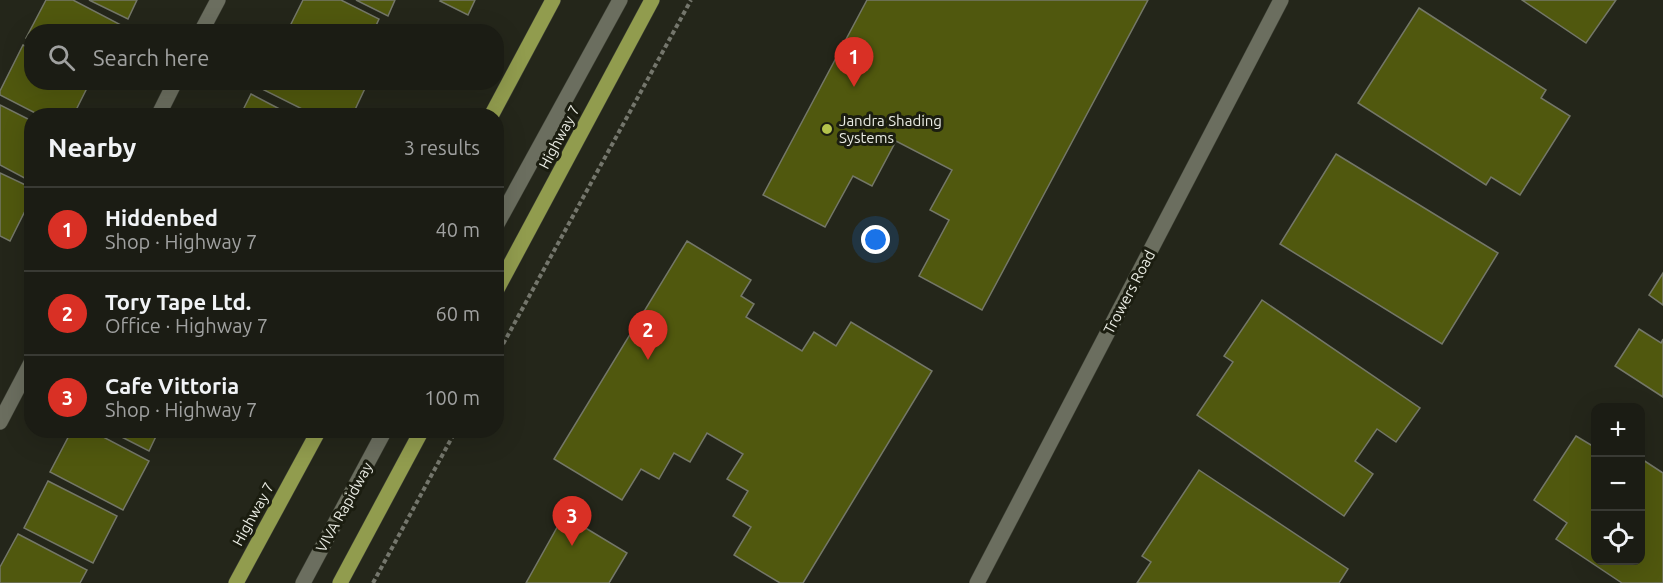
<!DOCTYPE html>
<meta charset="utf-8">
<style>
:root{--surface:#1b1c14;--page:#282922;--text:#f1f3f6;--muted:#a0a1a0;--line:#393a34;--accent:#d93025}
body{margin:0;font-family:Ubuntu,sans-serif;background:var(--page);color:var(--text)}
.controls{position:absolute;right:18px;bottom:18px;display:grid;overflow:hidden;border-radius:12px;box-shadow:0 6px 24px #0002}
.controls button{width:54px;height:54px;display:grid;place-items:center;padding:0;border:0;border-bottom:2px solid var(--line);background:var(--surface);color:var(--text);font:30px sans-serif}
.you{position:absolute;left:876px;top:240px;width:21px;height:21px;margin:-15px;border:4px solid #fff;border-radius:50%;background:#1a73e8;box-shadow:0 0 0 9px #1a73e833}
.badge{display:grid;place-items:center;width:39px;height:39px;border-radius:50%;background:var(--accent);color:#fff;font-size:20px;font-weight:700}
.pin{position:absolute;translate:-50% -50px;filter:drop-shadow(0 2px 3px #0008)}
.pin::after{content:'';position:absolute;top:32px;width:21px;height:18px;background:inherit;clip-path:polygon(0 0,100% 0,50% 100%)}
.list{margin:0;padding:0;list-style:none}
h2{display:flex;justify-content:space-between;align-items:center;height:78px;margin:0;padding:0 24px;font-size:26px}
h2 small{font-size:20px;font-weight:400;color:var(--muted)}
.list li{display:grid;grid-template-columns:39px 1fr auto;gap:18px;align-items:center;box-sizing:border-box;height:84px;padding:0 24px;border-top:2px solid var(--line)}
.list b{display:block;font-size:22px;white-space:nowrap}
.list p{margin:0;font-size:20px;white-space:nowrap;color:var(--muted)}
.list em{font-size:20px;font-style:normal;color:var(--muted)}
.icon{flex:none;width:33px;height:33px;fill:none;stroke:currentColor;stroke-width:2;stroke-linecap:round;stroke-linejoin:round}
.map{position:relative;flex:none;width:1663px;height:583px;overflow:hidden}
.search{position:absolute;background:var(--surface);box-shadow:0 6px 24px #0002;left:24px;top:24px;width:480px;height:66px;display:flex;align-items:center;gap:15px;box-sizing:border-box;padding:0 21px;border-radius:24px;color:var(--muted);font-size:22px}
.panel{position:absolute;background:var(--surface);box-shadow:0 6px 24px #0002;left:24px;top:108px;width:480px;height:330px;border-radius:24px}
.map>svg:first-child{display:block}
</style>
<div class="map">
<svg width="1663" height="583" viewBox="0 0 1663 583">
<rect width="100%" height="100%" fill="#24261a"/>
<g fill="#50580e" stroke="#747768" stroke-width="1.5">
<path d="M46,0H73L121,25L117,32H32V40L26,38Z"/>
<path d="M89,0H137L128,19Z"/>
<path d="M303,0H341L379,19L373,32H287Z"/>
<path d="M356,0H395L388,16Z"/>
<path d="M441,0H475L468,15L440,1Z"/>
<path d="M867,0H1148L982,310L919,276L949,220L930,210L952,170L896,141L872,186L853,176L825,227L763,195Z"/>
<path d="M1522,0H1616L1586,43Z"/>
<path d="M1419,8L1546,90L1541,98L1570,116L1520,195L1491,177L1486,185L1358,103Z"/>
<path d="M23,45L32,50V82H90L73,116H41L0,95V91Z"/>
<path d="M255,82H368L352,116H316L254,85Z"/>
<path d="M251,94L293,116H240Z"/>
<path d="M0,105L32,121V182L0,165Z"/>
<path d="M1336,154L1498,253L1442,344L1280,244Z"/>
<path d="M0,173L32,188V197L10,241L0,236Z"/>
<path d="M687,241L751,280L741,296L754,304L746,317L802,351L814,332L836,346L851,322L932,371L803,583H780L734,555L751,527L733,516L748,491L727,479L743,454L707,433L690,462L674,453L659,479L641,469L622,500L554,459Z"/>
<path d="M1663,273V305L1649,295Z"/>
<path d="M1262,300L1420,408L1396,442L1377,429L1355,461L1373,474L1344,516L1197,415L1233,362L1224,356Z"/>
<path d="M1639,329L1661,343L1663,339V397L1615,366Z"/>
<path d="M72,430H90L149,461L123,510L50,472Z"/>
<path d="M108,430H159L149,451Z"/>
<path d="M1576,436L1596,448V560H1640V458L1663,473V583H1622L1556,539L1567,523L1534,500Z"/>
<path d="M1199,470L1348,569L1339,583H1137L1151,562L1142,556Z"/>
<path d="M48,481L117,516L93,563L24,528Z"/>
<path d="M564,515L627,553L609,583H526Z"/>
<path d="M18,534L87,570L80,583H0V567Z"/>
</g>
<g fill="none" stroke-linecap="round" stroke-linejoin="round">
<defs>
<g id="lane">
<path d="M496,226L620,0"/>
<path d="M303,583L385,430"/>
</g>
<g id="street">
<path d="M201,32L218,0"/>
<path d="M158,116L175,82"/>
<path d="M0,422L32,361"/>
<path d="M977,583L1281,0"/>
</g>
<g id="primary">
<path d="M491,116L553,0"/>
<path d="M496,291L652,0"/>
<path d="M236,583L319,430"/>
<path d="M340,583L422,430"/>
</g>
</defs>
<use href="#lane" stroke="#3e4036" stroke-width="16"/>
<use href="#street" stroke="#3e4036" stroke-width="16"/>
<use href="#primary" stroke="#3e4036" stroke-width="16"/>
<g stroke="#74766c" stroke-width="4" stroke-dasharray="4.5 3" stroke-linecap="butt">
<path d="M496,357L691,0"/>
<path d="M373,583L456,430"/>
</g>
<use href="#lane" stroke="#6b6e5f" stroke-width="15"/>
<use href="#street" stroke="#6b6e5f" stroke-width="15"/>
<use href="#primary" stroke="#919c4e" stroke-width="15"/>
</g>
<circle fill="#b3c24b" stroke="#1b1d10" stroke-width="2" cx="827" cy="129" r="6"/>
<g text-anchor="middle" dominant-baseline="central" stroke-width="6" stroke-linejoin="round" paint-order="stroke">
<g font-size="15" fill="#eaece4" stroke="#1b1d10" text-anchor="start">
<text x="839" y="120">Jandra Shading<tspan x="839" dy="17">Systems</tspan></text>
</g>
<g font-size="15" fill="#eaece4" stroke="#1b1d10">
<text transform="translate(559 137) rotate(-62)">Highway 7</text>
<text transform="translate(1129 292) rotate(-62)">Trowers Road</text>
<text transform="translate(344 507) rotate(-61)">VIVA Rapidway</text>
<text transform="translate(253 514) rotate(-61)">Highway 7</text>
</g>
</g>
</svg>
<div class="controls">
<button>+</button>
<button>−</button>
<button><svg class="icon" aria-label="locate" viewBox="0 0 24 24"><circle cx="12" cy="12" r="6"/><path d="M12 2v4M12 18v4M2 12h4M18 12h4"/></svg></button>
</div>
<div class="you"></div>
<div class="pin badge" style="left:854px;top:87px">1</div>
<div class="pin badge" style="left:648px;top:360px">2</div>
<div class="pin badge" style="left:572px;top:546px">3</div>
<div class="search"><svg class="icon" aria-label="search" viewBox="0 0 24 24"><circle cx="10" cy="10" r="6"/><path d="M15 15l6 6"/></svg>Search here</div>
<section class="panel">
<h2>Nearby<small>3 results</small></h2>
<ul class="list">
<li><span class="badge">1</span><div><b>Hiddenbed</b><p>Shop · Highway 7</p></div><em>40 m</em></li>
<li><span class="badge">2</span><div><b>Tory Tape Ltd.</b><p>Office · Highway 7</p></div><em>60 m</em></li>
<li><span class="badge">3</span><div><b>Cafe Vittoria</b><p>Shop · Highway 7</p></div><em>100 m</em></li>
</ul>
</section>
</div>
